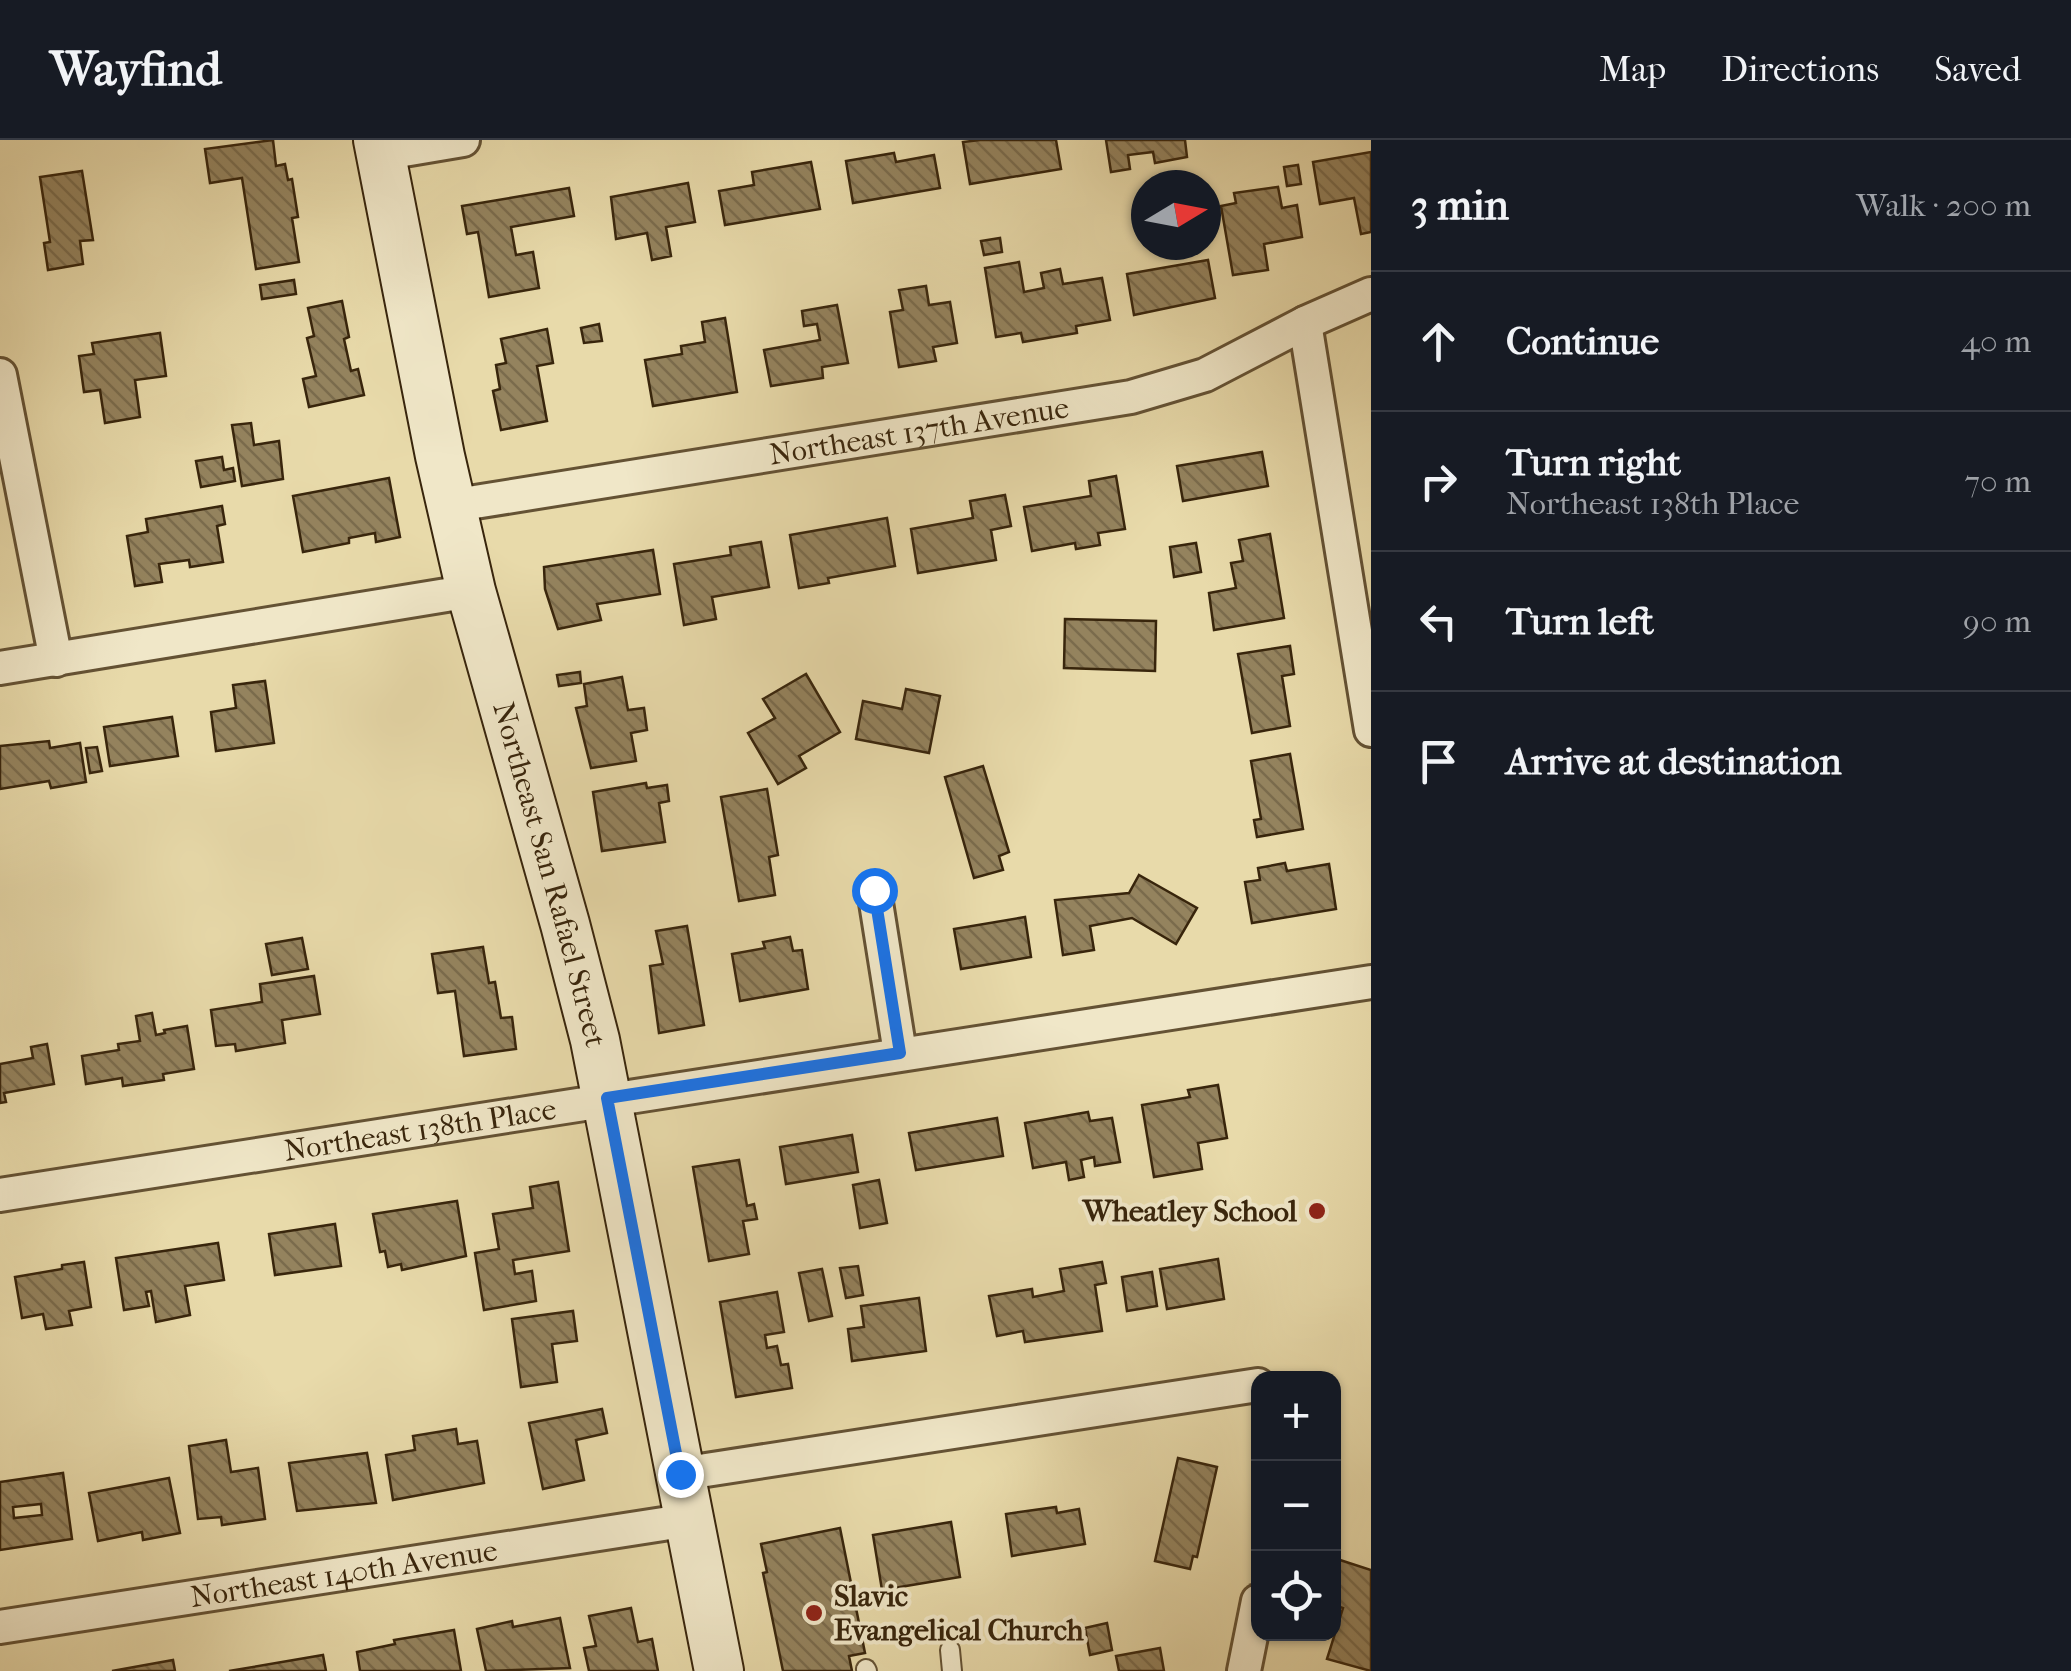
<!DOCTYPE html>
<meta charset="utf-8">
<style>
:root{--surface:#171b24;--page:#242831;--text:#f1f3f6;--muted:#9ea1a6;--line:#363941}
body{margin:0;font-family:"IM FELL French Canon",serif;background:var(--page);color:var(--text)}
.controls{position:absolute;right:30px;bottom:30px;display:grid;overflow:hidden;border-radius:20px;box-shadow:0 2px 8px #0004}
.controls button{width:90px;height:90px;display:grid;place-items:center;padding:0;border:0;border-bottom:2px solid var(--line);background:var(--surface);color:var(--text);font:50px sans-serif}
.compass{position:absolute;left:1131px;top:30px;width:90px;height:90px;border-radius:50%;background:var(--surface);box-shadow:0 2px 8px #0004;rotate:80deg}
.stop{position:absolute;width:30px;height:30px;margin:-22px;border:8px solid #1a73e8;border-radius:50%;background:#fff}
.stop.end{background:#1a73e8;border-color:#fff;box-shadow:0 2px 10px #0008}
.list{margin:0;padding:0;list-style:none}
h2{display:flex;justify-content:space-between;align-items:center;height:130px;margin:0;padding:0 40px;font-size:42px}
h2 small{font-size:32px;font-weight:400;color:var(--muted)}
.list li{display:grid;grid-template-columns:65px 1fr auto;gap:30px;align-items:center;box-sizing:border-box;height:140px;padding:0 40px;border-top:2px solid var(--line)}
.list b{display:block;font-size:38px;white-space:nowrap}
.list p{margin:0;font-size:32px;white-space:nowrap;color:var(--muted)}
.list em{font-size:32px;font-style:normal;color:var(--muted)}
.icon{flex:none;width:55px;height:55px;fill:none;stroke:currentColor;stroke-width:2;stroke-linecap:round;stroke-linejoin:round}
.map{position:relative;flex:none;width:1371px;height:1531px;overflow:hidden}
header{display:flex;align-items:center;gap:60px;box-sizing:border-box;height:140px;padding:0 50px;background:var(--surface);border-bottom:2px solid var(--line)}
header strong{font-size:48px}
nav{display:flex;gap:55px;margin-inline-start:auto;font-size:35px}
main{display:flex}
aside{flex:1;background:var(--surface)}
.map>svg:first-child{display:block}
</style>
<header>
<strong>Wayfind</strong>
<nav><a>Map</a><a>Directions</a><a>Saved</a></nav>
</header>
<main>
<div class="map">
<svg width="1371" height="1531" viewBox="0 0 1371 1531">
<defs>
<pattern id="building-back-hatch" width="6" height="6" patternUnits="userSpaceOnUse" patternTransform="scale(2.5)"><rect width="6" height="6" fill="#94835e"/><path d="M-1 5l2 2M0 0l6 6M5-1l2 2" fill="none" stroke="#7a6b4c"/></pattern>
</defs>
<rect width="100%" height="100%" fill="#e8daaa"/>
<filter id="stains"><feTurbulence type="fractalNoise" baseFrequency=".002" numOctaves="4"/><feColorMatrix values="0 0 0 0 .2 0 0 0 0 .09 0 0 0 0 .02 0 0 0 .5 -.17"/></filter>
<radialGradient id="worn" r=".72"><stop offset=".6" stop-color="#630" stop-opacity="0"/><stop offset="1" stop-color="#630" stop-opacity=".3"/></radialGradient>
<g fill="url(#building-back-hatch)" stroke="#38250c" stroke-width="2.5" fill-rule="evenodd">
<path d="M273,0L276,26L285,24L288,40L292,39L298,77L292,78L299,122L256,129L242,38L210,43L205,9Z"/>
<path d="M980,0H1056L1061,29L970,44L963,2Z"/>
<path d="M1106,0H1185L1187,17L1155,23L1153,12L1128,15L1130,29L1111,32Z"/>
<path d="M1371,12V92L1361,94L1354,58L1320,64L1313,22Z"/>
<path d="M894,13L896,22L934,15L940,48L853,63L846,21Z"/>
<path d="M811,22L820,69L725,85L719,51L754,45L752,32Z"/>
<path d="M1298,25L1301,44L1287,46L1284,27Z"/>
<path d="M82,31L93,100L80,101L83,124L48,130L44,103L50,102L40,37Z"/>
<path d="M688,43L695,82L666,87L671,116L652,120L647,93L616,99L611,57Z"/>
<path d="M1278,47L1282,68L1297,65L1302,97L1264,104L1268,130L1233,135L1221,66L1236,63L1234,53Z"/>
<path d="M569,48L574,76L511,87L516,115L533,112L539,148L489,157L478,92L467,94L462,66Z"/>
<path d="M1000,98L1002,112L984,115L981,101Z"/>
<path d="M1208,120L1215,158L1134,175L1127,134Z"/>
<path d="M1019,122L1024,152L1044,148L1041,133L1060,129L1063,144L1102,138L1110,180L1076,186L1077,193L1023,202L1021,193L996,197L985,128Z"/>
<path d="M294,140L296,154L262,159L260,145Z"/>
<path d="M926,146L929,165L950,162L957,203L933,207L936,221L899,227L890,172L903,170L899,150Z"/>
<path d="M342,161L349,197L344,199L351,231L358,229L364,255L309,267L303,239L316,236L307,198L314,196L308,168Z"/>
<path d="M837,165L848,223L822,227L823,238L771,246L764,210L820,200L817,184L804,186L802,171Z"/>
<path d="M725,178L737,252L653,266L645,220L682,214L681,206L705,202L702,182Z"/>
<path d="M599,184L602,201L584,203L581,188Z"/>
<path d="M547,189L553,223L537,226L547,281L501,290L493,251L500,249L496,225L506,223L501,199Z"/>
<path d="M160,193L166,236L135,240L140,277L105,283L100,250L84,252L79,216L94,214L92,203Z"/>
<path d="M251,283L254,305L279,301L283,339L242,346L232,285Z"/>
<path d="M1262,312L1268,346L1183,361L1177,326Z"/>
<path d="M222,317L224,330L233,328L235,341L201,347L196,321Z"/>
<path d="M1116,336L1125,389L1098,393L1100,405L1076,409L1075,403L1032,411L1024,367L1091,356L1089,341Z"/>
<path d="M389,338L400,397L376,402L375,393L349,398V403L303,412L293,356Z"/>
<path d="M1005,355L1011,386L991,390L996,420L918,433L911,389L973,378L970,361Z"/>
<path d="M222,366L225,384L217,386L223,422L190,427L189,420L159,424L162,442L135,446L127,396L148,392L146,379Z"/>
<path d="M887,378L895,426L828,438L829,443L799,448L790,395Z"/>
<path d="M1270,394L1284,478L1214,490L1209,453L1236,448L1231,423L1243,421L1239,400Z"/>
<path d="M761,402L769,447L712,457L716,479L684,485L674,424L731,415L730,407Z"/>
<path d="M1196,403L1201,432L1174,437L1170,407Z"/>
<path d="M653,410L660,454L597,464L601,480L558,489L545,449L544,427Z"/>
<path d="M1065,479L1156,481L1155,531L1064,528Z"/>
<path d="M1290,506L1294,534L1282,536L1290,586L1252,593L1238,514Z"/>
<path d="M580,532L581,543L559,546L557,535Z"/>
<path d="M806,534L840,592L799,616L806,628L778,644L748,593L775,578L763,559Z"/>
<path d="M622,537L628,570L644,568L647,590L631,593L636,621L591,628L576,568L587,566L584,544Z"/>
<path d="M265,541L274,603L216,611L211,572L236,568L233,545Z"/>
<path d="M906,549L940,556L929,613L856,599L863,561L902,569Z"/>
<path d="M172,577L178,616L110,626L104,587Z"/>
<path d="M49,601L50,608L80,603L86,642L51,648L49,641L0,649V606Z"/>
<path d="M97,607L102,631L90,633L86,608Z"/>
<path d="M1290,614L1303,689L1257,697L1254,680L1261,679L1251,621Z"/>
<path d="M983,626L1009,712L999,716L1003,730L974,738L945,637Z"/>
<path d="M646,643L647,648L667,645L669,661L659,663L665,702L602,711L593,652Z"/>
<path d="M767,649L778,715L769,717L775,755L739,761L721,657Z"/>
<path d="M1285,723L1287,731L1329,724L1336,769L1252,783L1245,742L1260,740L1258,728Z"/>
<path d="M1139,735L1197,768L1176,804L1132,778L1090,786L1094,810L1063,815L1055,760L1129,753Z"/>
<path d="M1025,777L1031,817L961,829L954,789Z"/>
<path d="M687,786L704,885L659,893L650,826L663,824L656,791Z"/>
<path d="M790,797L793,811L802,810L808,849L740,861L732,814L765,808L763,802Z"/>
<path d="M302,798L308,829L272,835L266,804Z"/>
<path d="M483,807L489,843L495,842L501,878L512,877L516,909L464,916L455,851L438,853L432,814Z"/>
<path d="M314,836L320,874L282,880L285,903L236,911L235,904L216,906L211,870L262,862L260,844Z"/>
<path d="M152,873L156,895L165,893L164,890L187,886L194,929L163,934L164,940L123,946L122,938L86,944L82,916L119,910L118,904L140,901L136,876Z"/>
<path d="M47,904L54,944L4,953L6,962L0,963V924L33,918L31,907Z"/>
<path d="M1218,945L1227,998L1198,1003L1202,1029L1154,1037L1142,965L1190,957L1188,950Z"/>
<path d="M1088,972L1090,981L1112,978L1120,1022L1095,1026L1094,1017L1081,1020L1084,1037L1069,1040L1066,1022L1033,1028L1025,983Z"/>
<path d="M997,978L1003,1016L916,1030L909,993Z"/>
<path d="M852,995L858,1032L786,1044L780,1007Z"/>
<path d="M739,1020L747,1066L754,1064L757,1079L743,1081L749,1114L709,1121L693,1027Z"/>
<path d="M879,1040L887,1083L860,1088L853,1045Z"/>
<path d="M558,1042L569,1111L513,1120L515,1134L532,1131L536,1161L484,1170L475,1113L499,1109L493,1074L533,1068L530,1047Z"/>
<path d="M457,1061L466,1116L402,1130L401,1124L388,1127L385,1111L380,1112L373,1074Z"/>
<path d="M335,1084L341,1126L275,1135L269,1094Z"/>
<path d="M218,1103L224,1140L185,1146L190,1175L156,1182L151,1151L146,1152L149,1166L124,1170L116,1118Z"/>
<path d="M1218,1119L1224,1159L1167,1169L1160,1129Z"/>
<path d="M84,1122L91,1167L69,1171L72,1185L46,1189L43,1174L22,1178L15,1137L62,1129V1125Z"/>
<path d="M1102,1122L1106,1143L1095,1145L1102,1191L1025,1202L1023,1191L997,1196L989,1156L1032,1149L1033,1157L1064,1151L1060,1129Z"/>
<path d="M858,1126L863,1155L846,1158L840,1128Z"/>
<path d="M822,1129L832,1176L809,1181L799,1133Z"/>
<path d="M1152,1132L1157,1166L1127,1171L1122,1137Z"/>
<path d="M777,1152L784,1192L765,1195L767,1208L777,1206L781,1225L788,1224L792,1248L736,1257L720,1162Z"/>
<path d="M919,1158L926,1211L852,1221L848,1189L864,1187L861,1166Z"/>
<path d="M573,1171L577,1201L552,1204L557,1242L521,1247L512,1179Z"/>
<path d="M602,1269L607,1293L576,1300L584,1340L543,1349L529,1283Z"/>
<path d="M456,1289L458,1304L477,1301L484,1343L393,1360L386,1315L415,1310L413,1296Z"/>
<path d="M226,1300L231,1332L258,1328L265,1379L222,1385L221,1377L198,1379L189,1306Z"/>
<path d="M367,1313L376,1363L297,1371L289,1323Z"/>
<path d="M1178,1318L1217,1327L1197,1417L1193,1416L1190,1429L1155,1421Z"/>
<path d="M63,1333L72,1399L0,1410V1342ZM41,1364L42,1375L14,1378L13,1367Z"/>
<path d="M169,1338L180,1393L143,1400L142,1392L98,1401L89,1353Z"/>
<path d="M1056,1367L1057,1373L1079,1369L1085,1404L1012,1416L1006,1374Z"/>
<path d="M951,1382L960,1437L882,1450L873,1395Z"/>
<path d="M840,1388L865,1513L849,1516L852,1531H783L763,1433L767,1432L761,1404Z"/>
<path d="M1340,1420L1371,1430V1531L1327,1519L1343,1468L1334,1465V1441Z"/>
<path d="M631,1468L638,1502L652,1499L658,1531H589L584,1508L596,1506L589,1476Z"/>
<path d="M560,1478L570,1528L486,1531L477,1489L512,1481L513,1487Z"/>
<path d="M1107,1483L1112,1510L1090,1515L1085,1488Z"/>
<path d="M454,1490L461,1531H360L357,1512L395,1504L394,1500Z"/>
<path d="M1160,1508L1164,1531H1119L1116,1516Z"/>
<path d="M323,1515L326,1531H229Z"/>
<path d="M173,1520L175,1531H112Z"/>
</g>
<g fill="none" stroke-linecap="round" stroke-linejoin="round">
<defs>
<g id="lane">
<path d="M950,1510L952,1531"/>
<path d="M866,1529L867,1531"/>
</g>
<g id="street">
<path d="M380,14L463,0"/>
<path d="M1305,183L1371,590"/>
<path d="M0,235L56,520"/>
<path id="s1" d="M450,366L1131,257L1205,235L1305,183L1371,154"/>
<path d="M0,528L471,451"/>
<path d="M874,750L900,913"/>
<path id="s2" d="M0,1055C457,985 914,911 1371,842"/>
<path d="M680,1334L1258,1245"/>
<path id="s3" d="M0,1487L689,1380"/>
<path d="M1244,1531L1258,1461"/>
</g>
<g id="secondary">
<path id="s4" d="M378,0L440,316L471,451L565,784L595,900L719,1531"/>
</g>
</defs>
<use href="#lane" stroke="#645234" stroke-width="22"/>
<use href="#street" stroke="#645234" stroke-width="38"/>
<use href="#secondary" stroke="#38250c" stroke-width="52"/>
<use href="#lane" stroke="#f0e7c8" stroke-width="18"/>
<use href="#street" stroke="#f0e7c8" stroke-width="32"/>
<use href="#secondary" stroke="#f0e7c8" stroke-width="48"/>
</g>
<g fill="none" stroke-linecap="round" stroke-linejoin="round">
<path stroke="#1a73e8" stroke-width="12" d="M680,1334L607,958L900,913L874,750"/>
</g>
<g fill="#8f2418" stroke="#f0e7c8" stroke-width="4">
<circle cx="1317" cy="1071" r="10"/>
<circle cx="814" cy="1473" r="10"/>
</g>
<g text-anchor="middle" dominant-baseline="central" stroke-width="8" stroke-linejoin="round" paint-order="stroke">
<g font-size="30" fill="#38250c" stroke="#f0e7c8">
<text stroke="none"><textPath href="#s1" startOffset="475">Northeast 137th Avenue</textPath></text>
<text stroke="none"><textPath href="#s4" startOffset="755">Northeast San Rafael Street</textPath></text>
<text stroke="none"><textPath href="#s2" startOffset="425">Northeast 138th Place</textPath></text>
<text stroke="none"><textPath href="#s3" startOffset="348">Northeast 140th Avenue</textPath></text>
</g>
<g font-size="30" font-weight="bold" fill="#38250c" stroke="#f0e7c8" text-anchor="end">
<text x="1297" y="1071">Wheatley School</text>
<text x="834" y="1456" text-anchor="start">Slavic<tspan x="834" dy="34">Evangelical Church</tspan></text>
</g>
</g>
<rect width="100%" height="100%" filter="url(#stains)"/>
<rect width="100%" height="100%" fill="url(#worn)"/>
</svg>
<div class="controls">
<button>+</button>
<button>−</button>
<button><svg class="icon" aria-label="locate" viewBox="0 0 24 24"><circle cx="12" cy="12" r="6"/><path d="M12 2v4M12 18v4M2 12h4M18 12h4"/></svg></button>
</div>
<svg class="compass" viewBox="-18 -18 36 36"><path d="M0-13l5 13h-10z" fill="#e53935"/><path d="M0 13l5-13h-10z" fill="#9ea1a6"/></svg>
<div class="stop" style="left:874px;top:750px"></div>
<div class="stop end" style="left:680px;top:1334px"></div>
</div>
<aside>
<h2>3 min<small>Walk · 200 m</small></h2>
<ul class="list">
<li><svg class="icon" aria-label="ahead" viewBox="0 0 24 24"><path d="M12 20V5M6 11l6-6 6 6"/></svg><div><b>Continue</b></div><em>40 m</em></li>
<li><svg class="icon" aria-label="right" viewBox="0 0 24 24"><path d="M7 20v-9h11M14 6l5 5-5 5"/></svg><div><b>Turn right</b><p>Northeast 138th Place</p></div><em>70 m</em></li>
<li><svg class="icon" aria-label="left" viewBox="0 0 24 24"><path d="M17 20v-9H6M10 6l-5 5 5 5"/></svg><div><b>Turn left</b></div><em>90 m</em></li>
<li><svg class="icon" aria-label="arrive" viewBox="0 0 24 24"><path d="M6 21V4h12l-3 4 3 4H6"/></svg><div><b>Arrive at destination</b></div></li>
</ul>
</aside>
</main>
